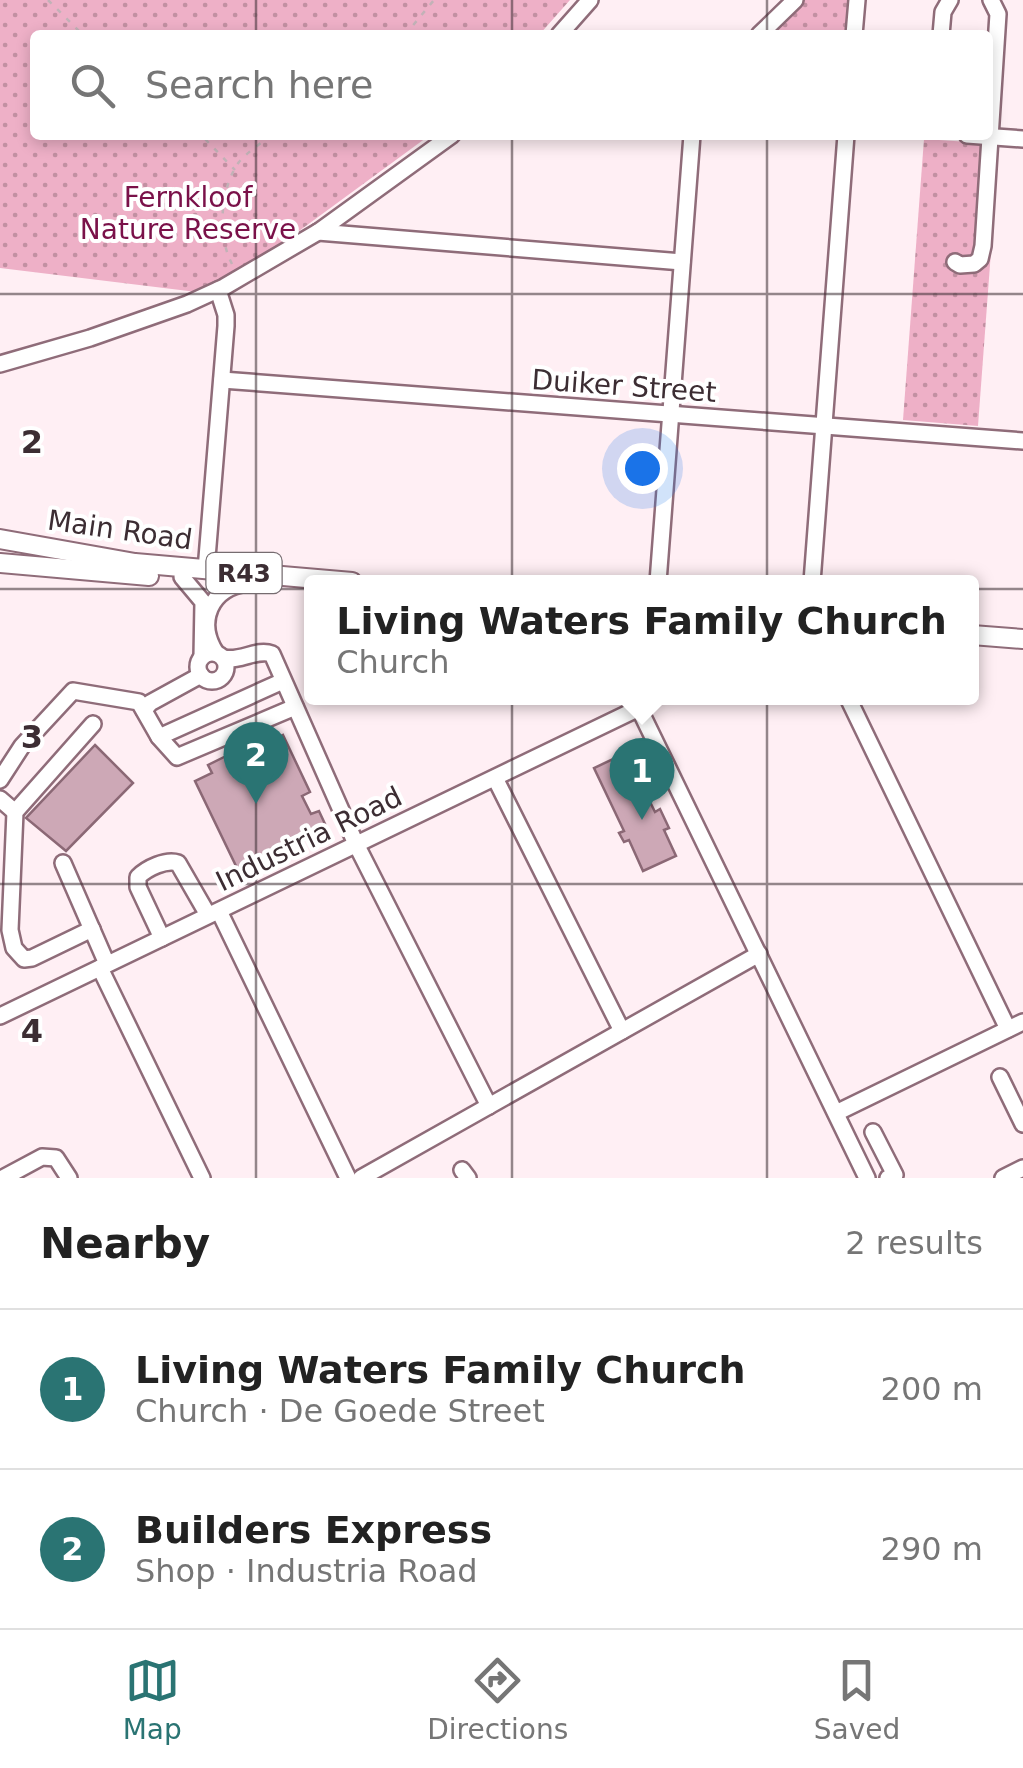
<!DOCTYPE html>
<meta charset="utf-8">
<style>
:root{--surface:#fff;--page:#f6f6f6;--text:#222;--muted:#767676;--line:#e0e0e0;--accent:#2a7473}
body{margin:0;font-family:"DejaVu Sans",sans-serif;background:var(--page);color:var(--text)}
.you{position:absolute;left:642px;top:468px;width:35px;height:35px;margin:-25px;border:8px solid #fff;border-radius:50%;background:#1a73e8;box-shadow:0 0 0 15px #1a73e833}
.badge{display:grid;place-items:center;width:65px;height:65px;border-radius:50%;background:var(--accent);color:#fff;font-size:32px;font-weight:700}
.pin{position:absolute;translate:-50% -82px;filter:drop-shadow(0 2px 5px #0008)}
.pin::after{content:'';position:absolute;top:52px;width:35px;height:30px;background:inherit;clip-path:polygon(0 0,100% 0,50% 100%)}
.popup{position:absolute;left:304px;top:575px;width:675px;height:130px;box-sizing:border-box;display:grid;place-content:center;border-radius:10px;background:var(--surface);filter:drop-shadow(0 2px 8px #0005);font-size:32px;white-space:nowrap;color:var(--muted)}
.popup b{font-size:38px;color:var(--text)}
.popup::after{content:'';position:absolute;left:50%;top:100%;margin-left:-20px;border:20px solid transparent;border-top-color:var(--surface)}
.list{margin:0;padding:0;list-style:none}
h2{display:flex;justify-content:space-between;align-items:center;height:130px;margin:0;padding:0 40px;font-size:42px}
h2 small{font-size:32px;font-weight:400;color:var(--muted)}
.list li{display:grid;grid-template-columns:65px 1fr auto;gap:30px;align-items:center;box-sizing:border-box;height:160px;padding:0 40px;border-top:2px solid var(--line)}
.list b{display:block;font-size:38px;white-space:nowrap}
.list p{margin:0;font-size:32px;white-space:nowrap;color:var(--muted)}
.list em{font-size:32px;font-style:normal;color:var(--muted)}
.icon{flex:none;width:55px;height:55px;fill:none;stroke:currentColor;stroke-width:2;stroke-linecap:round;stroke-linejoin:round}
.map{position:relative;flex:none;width:1023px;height:1178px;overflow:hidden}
.search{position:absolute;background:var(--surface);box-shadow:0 5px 15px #0003;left:30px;right:30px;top:30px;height:110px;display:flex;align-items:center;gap:25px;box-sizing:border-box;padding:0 35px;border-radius:10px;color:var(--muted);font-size:38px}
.sheet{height:450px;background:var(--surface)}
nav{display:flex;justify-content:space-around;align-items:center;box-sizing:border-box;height:140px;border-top:2px solid var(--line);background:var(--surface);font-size:28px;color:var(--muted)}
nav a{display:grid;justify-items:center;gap:5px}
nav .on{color:var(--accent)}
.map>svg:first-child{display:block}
</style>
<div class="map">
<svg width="1023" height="1178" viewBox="0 0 1023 1178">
<defs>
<pattern id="green-dots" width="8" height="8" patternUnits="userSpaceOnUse" patternTransform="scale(2.5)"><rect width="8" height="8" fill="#eeb0c7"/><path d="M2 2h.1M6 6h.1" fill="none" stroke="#c290a2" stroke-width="1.8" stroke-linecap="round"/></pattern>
</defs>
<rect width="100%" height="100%" fill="#ffeff4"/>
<g fill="url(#green-dots)">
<path d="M0,0H570L539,35H35V135H430L213,294L0,268Z"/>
<path d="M805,0H851L848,35H767Z"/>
<path d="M924,139L999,144L978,426L903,420Z"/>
</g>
<g fill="#cda8b6" stroke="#8b6875" stroke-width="2.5">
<path d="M283,735L310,792L302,796L311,814L319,811L325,824L237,868L195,781L212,773L208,765L224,757L247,746L250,751Z"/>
<path d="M95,745L133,783L66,851L26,818Z"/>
<path d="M626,753L655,812L660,809L669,828L664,830L676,856L643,871L629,840L624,842L619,833L624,831L594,768Z"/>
</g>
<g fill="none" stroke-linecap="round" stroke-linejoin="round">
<defs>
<g id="minor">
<path d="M559,35L590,0"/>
<path d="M759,35L795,0"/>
<path d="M854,35L857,0"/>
<path d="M941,35L943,12L950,0"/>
<path d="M967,135L1023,139"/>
<path d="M318,232L682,262"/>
<path d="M955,262L960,265L974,264L980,259L983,246L998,14L991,0"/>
<path d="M0,364L90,338L187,304L224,287L318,232L452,135"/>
<path d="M222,380L1023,441"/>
<path d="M206,570L226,326V315L218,290"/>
<path d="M182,577L203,602L202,657"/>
<path d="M658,582L692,135"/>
<path d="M812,582L846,135"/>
<path d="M216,653C196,622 210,588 247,583"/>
<circle cx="212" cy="667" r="14"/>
<path d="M224,658C241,662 257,648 272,654L356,844L489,1106"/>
<path d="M634,698L867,1178"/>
<path d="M848,698L1008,1029"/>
<path d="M144,710L150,703L201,675"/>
<path d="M159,737L283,681"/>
<path d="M495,778L622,1031"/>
<path d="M0,780L22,746L73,691L139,702L159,737L177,757L295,707"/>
<path d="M0,799L15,812"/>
<path d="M63,863L107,964"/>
<path d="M219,911L348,1178"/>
<path d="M92,929L32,958L24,959L14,948L10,930L15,812L93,724"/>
<path d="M162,938L138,887V877C147,868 166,859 178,863L208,915"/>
<path d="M100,968L202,1178"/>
<path d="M0,1016L639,708"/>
<path d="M1000,1077L1023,1124"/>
<path d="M836,1113L1023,1022"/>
<path d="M873,1132L895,1175L888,1178"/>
<path d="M462,1170L468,1178"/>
<path d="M3,1178L42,1157L56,1158L69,1178"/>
<path d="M361,1178L759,954"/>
<path d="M1003,1178L1023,1168"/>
</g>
<g id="major">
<path d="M0,539L135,563L352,582"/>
<path d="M0,563L149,576"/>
<path d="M972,635L1023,639"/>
</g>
</defs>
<use href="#minor" stroke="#8f6c79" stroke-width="20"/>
<use href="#major" stroke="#8f6c79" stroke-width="22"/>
<g stroke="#c2b2b7" stroke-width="2.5" stroke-dasharray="5 8" stroke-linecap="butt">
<path d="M48,0L83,35"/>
<path d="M405,35L434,0"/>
<path d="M193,135L205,139L235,170"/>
<path d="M232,264C217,236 220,188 239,162C247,152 262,143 271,135"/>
</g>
<use href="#minor" stroke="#fff" stroke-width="15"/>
<use href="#major" stroke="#fff" stroke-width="18"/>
</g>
<path fill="none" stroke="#3c2d33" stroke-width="2.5" stroke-opacity="0.55" d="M256,0V35M512,0V35M767,0V35M256,135V1178M512,135V1178M767,135V1178M0,294H1023M0,589H1023M0,884H1023"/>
<g text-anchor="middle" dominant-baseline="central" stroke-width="8" stroke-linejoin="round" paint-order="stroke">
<rect fill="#fff" stroke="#766c70" stroke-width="2.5" x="206.5" y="553" width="75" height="40" rx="8"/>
<g font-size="25" font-weight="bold" fill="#3c2d33">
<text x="244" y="573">R43</text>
</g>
<g font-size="28" fill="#7a1149" stroke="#fff">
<text x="188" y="197">Fernkloof<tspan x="188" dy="32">Nature Reserve</tspan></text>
</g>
<g font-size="28" fill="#3c2d33" stroke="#fff">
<text transform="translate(624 386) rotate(4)">Duiker Street</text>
<text transform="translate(120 530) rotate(8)">Main Road</text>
<text transform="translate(309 839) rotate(-26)">Industria Road</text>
</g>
</g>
<g font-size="32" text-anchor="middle" font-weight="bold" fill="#3c2d33" stroke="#fff" stroke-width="8" stroke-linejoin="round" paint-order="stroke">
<text x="32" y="453">2</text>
<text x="32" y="748">3</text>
<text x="32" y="1042">4</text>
</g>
</svg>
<div class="you"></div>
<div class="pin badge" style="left:642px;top:820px">1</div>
<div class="popup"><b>Living Waters Family Church</b>Church</div>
<div class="pin badge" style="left:256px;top:804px">2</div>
<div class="search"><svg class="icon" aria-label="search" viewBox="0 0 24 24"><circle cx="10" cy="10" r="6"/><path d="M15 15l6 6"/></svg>Search here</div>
</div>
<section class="sheet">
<h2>Nearby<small>2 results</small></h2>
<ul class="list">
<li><span class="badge">1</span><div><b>Living Waters Family Church</b><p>Church · De Goede Street</p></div><em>200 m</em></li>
<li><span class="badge">2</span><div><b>Builders Express</b><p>Shop · Industria Road</p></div><em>290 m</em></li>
</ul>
</section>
<nav>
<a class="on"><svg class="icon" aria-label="map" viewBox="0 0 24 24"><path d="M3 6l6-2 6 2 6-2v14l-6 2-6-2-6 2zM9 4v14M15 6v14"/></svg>Map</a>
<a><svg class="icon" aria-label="directions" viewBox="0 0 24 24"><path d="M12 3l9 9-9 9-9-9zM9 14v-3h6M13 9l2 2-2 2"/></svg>Directions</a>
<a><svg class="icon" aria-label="saved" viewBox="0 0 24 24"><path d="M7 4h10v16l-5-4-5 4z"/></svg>Saved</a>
</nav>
